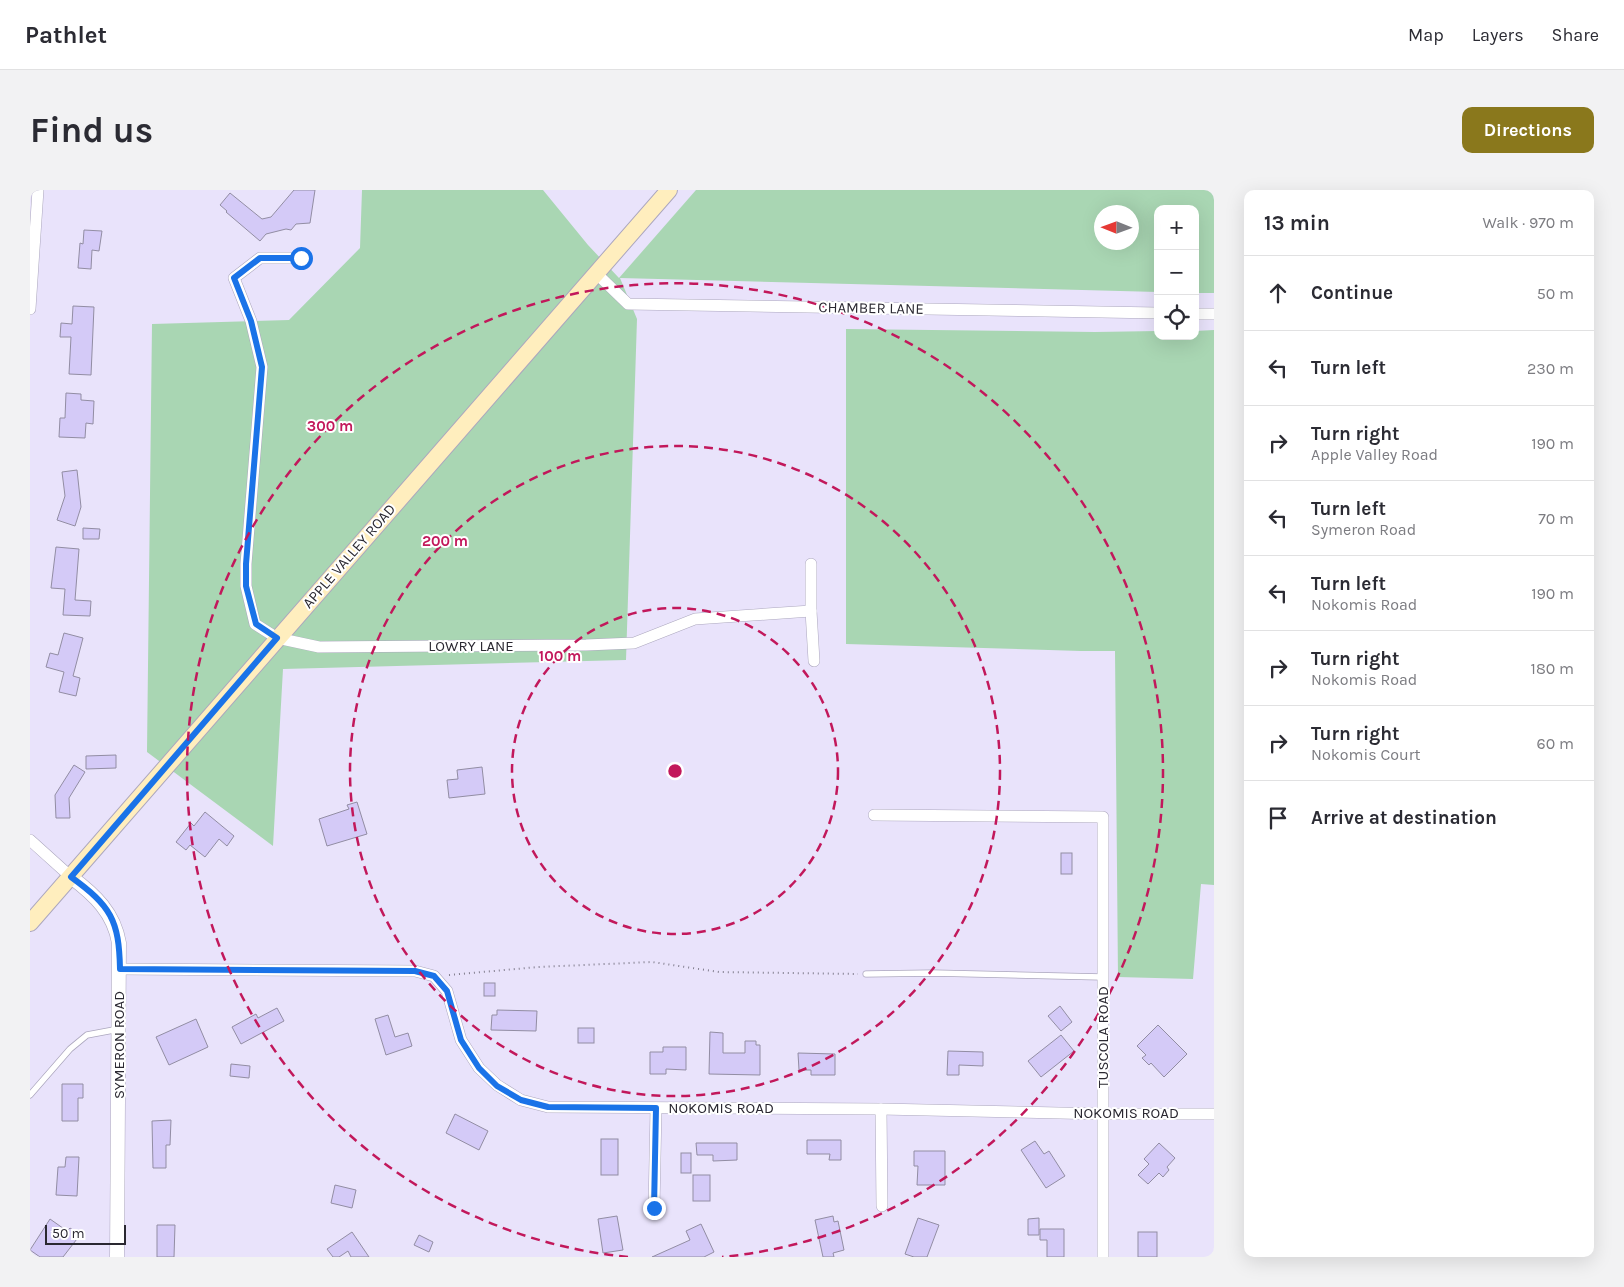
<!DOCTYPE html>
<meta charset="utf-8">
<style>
:root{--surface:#fff;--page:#f2f2f3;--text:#2b2b33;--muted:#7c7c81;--line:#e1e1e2;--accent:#8a781c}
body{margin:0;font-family:Karla,sans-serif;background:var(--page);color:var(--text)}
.controls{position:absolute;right:15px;top:15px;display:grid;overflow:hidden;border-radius:10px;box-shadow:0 5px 20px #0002}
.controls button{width:45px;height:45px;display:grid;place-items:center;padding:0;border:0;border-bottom:1px solid var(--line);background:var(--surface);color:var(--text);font:25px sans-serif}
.compass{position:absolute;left:1064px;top:15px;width:45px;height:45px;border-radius:50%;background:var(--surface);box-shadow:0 5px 20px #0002;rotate:271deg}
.scale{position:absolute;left:15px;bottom:12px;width:81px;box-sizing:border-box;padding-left:5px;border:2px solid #2a2831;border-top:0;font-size:14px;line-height:18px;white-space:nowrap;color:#2a2831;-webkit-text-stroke:4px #fff;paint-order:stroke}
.stop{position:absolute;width:15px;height:15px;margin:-11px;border:4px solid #1a73e8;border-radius:50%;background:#fff}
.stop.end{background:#1a73e8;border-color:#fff;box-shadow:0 1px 5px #0008}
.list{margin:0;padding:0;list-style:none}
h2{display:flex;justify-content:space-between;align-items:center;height:65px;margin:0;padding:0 20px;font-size:21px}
h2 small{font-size:16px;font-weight:400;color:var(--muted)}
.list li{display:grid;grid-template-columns:32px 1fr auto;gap:15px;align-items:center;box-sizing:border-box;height:75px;padding:0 20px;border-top:1px solid var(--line)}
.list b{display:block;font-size:19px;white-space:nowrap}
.list p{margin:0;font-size:16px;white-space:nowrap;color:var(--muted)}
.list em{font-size:16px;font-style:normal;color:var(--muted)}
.icon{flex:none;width:28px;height:28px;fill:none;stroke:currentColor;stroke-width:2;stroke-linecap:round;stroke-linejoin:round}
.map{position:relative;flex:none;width:1184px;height:1067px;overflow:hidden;border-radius:10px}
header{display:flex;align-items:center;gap:30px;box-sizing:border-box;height:70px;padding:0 25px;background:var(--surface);border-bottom:1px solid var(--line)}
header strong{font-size:24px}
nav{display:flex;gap:28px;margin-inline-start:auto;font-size:18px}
.intro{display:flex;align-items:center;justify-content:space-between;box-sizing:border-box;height:120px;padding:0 30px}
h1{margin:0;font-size:35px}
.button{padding:12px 22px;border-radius:10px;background:var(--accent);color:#fff;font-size:18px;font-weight:700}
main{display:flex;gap:30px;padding:0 30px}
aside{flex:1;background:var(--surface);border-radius:10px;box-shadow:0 5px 20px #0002}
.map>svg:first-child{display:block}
</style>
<header>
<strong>Pathlet</strong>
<nav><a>Map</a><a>Layers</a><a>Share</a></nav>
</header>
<div class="intro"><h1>Find us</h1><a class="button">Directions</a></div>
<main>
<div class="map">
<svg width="1184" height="1067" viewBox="0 0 1184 1067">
<rect width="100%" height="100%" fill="#e9e3fb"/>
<g fill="#a9d6b3" fill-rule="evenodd">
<path d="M332,0H513L558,55L589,88L666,0H1184V103H1165V19H1128V102L590,88L607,129L596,470L253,479L243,656L117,562L122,134L259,130L330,58ZM1072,22H1102V52H1072Z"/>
<path d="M816,139L1065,142L1128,141V146H1165V141L1184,140V695L1171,694L1163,789L1088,787L1085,461H1051L816,454Z"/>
</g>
<g fill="#d4caf7" stroke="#928da3">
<path d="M264,0H285L280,33L266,34L261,40L256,39L236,44L230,51L196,22L197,21L190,15L200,3L232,29L241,27Z"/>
<path d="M54,40L72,41L69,61L62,60L61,79L48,78L50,53L53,54Z"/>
<path d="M43,116L64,117L61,185L39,184L41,147H30L31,133L42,134Z"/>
<path d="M36,203L51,204V210L64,211L63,234L56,233L55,248L29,247L30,228H35Z"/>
<path d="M47,280L51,317L45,336L27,330L35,306L32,282Z"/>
<path d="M53,338L70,339L69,349H53Z"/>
<path d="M26,357L49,359L45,410L61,411L60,426L33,425L35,399L21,398Z"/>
<path d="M34,443L53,448L43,486L50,488L46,506L29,502L34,482L16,477L20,463L28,465Z"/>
<path d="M86,565V578L56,579V566Z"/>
<path d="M44,575L55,582L39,608L40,628H26L25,605Z"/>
<path d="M452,577L455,604L419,608L417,590L428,589L427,580Z"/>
<path d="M327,612L337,644L297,656L289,629L319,619L317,615Z"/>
<path d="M175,622L204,646L197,656L189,649L175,667L160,655L156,660L146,652L161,633L164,636Z"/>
<rect x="1031" y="663" width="11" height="21"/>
<rect x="454" y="793" width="11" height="13"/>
<path d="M1030,816L1042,832L1031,841L1018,826Z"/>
<path d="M247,818L254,831L211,854L202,837L226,824L228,828Z"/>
<path d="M467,820L507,821L506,841L461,840L462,825H467Z"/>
<path d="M358,825L365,847L378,843L382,856L356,865L345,829Z"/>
<path d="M166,829L178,857L139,875L126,847Z"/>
<path d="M1128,835L1157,864L1134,887L1121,873L1119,875L1112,868L1116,865L1107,856Z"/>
<rect x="548" y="838" width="16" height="15"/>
<path d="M680,842L693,843V863H715V851H726V855H730V885L679,884Z"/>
<path d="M1031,845L1044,861L1011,887L998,871Z"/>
<path d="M633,857H656V880L636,879V884H620V862H633Z"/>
<path d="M918,861L953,862V876L929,875V885H917Z"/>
<path d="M768,863L805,864V885H781V880H769Z"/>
<path d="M201,874L220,876L219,888L200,886Z"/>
<path d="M32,894H53V908H48V931H32Z"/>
<path d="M425,924L458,941L449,960L416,943Z"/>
<path d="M141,930L140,955H136V978H123L122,931Z"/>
<rect x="571" y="949" width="17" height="36"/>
<path d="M777,950H811V970H799L800,964H777Z"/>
<path d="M1005,951L1014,964L1019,961L1035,986L1016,998L991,960Z"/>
<path d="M666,953H707V970L683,971V965H667Z"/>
<path d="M1129,953L1145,968L1137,977L1139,980L1133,987L1129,983L1118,994L1108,985L1119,974L1114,969Z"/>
<path d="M884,961H915V995H887L888,976H884Z"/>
<rect x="651" y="963" width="10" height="20"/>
<path d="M36,967H49L47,1006L26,1005L28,977H35Z"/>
<rect x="663" y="985" width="17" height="26"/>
<path d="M305,995L326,1000L322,1018L301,1013Z"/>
<path d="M587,1026L593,1060L573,1063L568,1029Z"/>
<path d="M803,1026L804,1032L808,1031L814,1060L803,1063L804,1067H793L785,1030Z"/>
<path d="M888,1028L909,1035L897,1067H884L875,1064Z"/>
<path d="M1009,1028V1045H998V1029Z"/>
<path d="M20,1029L37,1041L40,1038L50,1045L33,1067H10L0,1060Z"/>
<path d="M671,1034L684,1062L674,1067H622L660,1050L656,1041Z"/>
<path d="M127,1035H145L144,1067H127Z"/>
<path d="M1010,1039H1034V1067H1017V1050H1010Z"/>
<path d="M322,1042L339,1067H321L318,1061L309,1067H303L297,1059Z"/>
<rect x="1108" y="1042" width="19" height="25"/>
<path d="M389,1045L403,1052L399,1062L384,1055Z"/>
</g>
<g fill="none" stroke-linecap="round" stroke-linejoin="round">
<defs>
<g id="service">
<path d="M836,784L903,783L1072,787"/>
<path d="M0,905L40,859L57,845L89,839"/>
</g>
<g id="minor">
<path d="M271,68H230L204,88L221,131L232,177L216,374V396L225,434L247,448L289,457L556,455L604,453L665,429L781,421"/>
<path d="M567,84L598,114L1128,123"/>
<path d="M0,119L8,0"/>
<path d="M1165,124H1184"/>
<path d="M781,374V421L784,471"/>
<path d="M844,625L1073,627V1067"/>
<path d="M0,650L41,687"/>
<path d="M90,779L385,781L404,786L417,801L431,850L449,878L467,895L491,910L518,917L851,919L1073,924H1184"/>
<path d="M851,919L852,1016"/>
<path d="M624,1018L626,918"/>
</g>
<path id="tertiary" d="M41,687C65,705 84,723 89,753L87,1067"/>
<path id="secondary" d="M0,733L639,0"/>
</defs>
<use href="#service" stroke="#aca7be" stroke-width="7"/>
<use href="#minor" stroke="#aca7be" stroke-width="12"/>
<use href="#tertiary" stroke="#aca7be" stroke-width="15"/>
<use href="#secondary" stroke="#aca7be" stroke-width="18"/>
<path stroke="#837f8f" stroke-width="2" stroke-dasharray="1 4" stroke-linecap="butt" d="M419,785L508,777L622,772L689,782L828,784"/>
<use href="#service" stroke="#fff" stroke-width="5.5"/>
<use href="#minor" stroke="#fff" stroke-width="11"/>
<use href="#tertiary" stroke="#fff" stroke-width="14"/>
<use href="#secondary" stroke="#ffeebe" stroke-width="16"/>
</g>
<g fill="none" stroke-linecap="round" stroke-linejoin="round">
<path stroke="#1a73e8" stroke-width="6" d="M271,68H230L204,88L221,131L232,177L216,374V396L226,434L247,448L41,687C81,716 89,730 90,779L385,781L404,786L417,801L431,850L449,878L467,896L491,910L518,917L626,918L624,1018"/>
</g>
<g fill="none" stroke="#c2185b" stroke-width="2.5" stroke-dasharray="9 6">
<circle cx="645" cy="581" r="163"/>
<circle cx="645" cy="581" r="325"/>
<path d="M598 1067A488 488 0 1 1 692 1067"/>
</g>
<g text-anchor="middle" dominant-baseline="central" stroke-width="4" stroke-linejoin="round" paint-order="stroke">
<g font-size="15" fill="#2a2831" stroke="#fff">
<text transform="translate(841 118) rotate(1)">CHAMBER LANE</text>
<text transform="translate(319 366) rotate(-49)">APPLE VALLEY ROAD</text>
<text x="441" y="456">LOWRY LANE</text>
<text transform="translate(1073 847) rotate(-90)">TUSCOLA ROAD</text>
<text transform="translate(89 855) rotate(-90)">SYMERON ROAD</text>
<text x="691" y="918">NOKOMIS ROAD</text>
<text x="1096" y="923">NOKOMIS ROAD</text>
</g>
</g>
<circle cx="645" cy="581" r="8" fill="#c2185b" stroke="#fff" stroke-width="2.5"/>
<g font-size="15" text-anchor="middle" font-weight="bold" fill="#c2185b" stroke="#fff" stroke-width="4" stroke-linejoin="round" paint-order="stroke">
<text x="300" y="241">300 m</text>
<text x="415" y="356">200 m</text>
<text x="530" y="471">100 m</text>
</g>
</svg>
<div class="controls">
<button>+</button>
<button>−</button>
<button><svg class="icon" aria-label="locate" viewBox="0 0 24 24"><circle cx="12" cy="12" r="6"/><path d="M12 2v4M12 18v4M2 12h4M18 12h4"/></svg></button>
</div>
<svg class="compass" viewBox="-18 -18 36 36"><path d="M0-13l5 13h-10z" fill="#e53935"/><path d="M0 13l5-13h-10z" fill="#7c7c81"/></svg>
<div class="scale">50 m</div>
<div class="stop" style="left:271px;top:68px"></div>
<div class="stop end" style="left:624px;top:1018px"></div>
</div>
<aside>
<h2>13 min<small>Walk · 970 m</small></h2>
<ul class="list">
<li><svg class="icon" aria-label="ahead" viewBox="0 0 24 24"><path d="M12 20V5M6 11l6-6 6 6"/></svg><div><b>Continue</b></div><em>50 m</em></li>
<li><svg class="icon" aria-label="left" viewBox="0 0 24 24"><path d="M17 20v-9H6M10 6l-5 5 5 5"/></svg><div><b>Turn left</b></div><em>230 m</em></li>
<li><svg class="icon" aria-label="right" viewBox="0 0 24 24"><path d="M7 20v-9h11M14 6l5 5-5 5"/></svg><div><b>Turn right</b><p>Apple Valley Road</p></div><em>190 m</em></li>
<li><svg class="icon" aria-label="left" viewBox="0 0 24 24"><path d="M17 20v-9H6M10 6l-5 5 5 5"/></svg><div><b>Turn left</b><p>Symeron Road</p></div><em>70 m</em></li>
<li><svg class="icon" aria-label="left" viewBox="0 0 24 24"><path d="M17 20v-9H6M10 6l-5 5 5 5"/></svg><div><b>Turn left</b><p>Nokomis Road</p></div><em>190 m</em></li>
<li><svg class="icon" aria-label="right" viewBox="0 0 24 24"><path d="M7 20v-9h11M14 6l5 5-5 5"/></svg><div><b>Turn right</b><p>Nokomis Road</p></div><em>180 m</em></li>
<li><svg class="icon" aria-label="right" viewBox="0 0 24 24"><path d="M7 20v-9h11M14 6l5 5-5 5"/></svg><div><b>Turn right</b><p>Nokomis Court</p></div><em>60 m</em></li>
<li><svg class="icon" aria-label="arrive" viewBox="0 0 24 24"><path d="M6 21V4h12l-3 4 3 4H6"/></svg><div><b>Arrive at destination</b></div></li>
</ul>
</aside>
</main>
